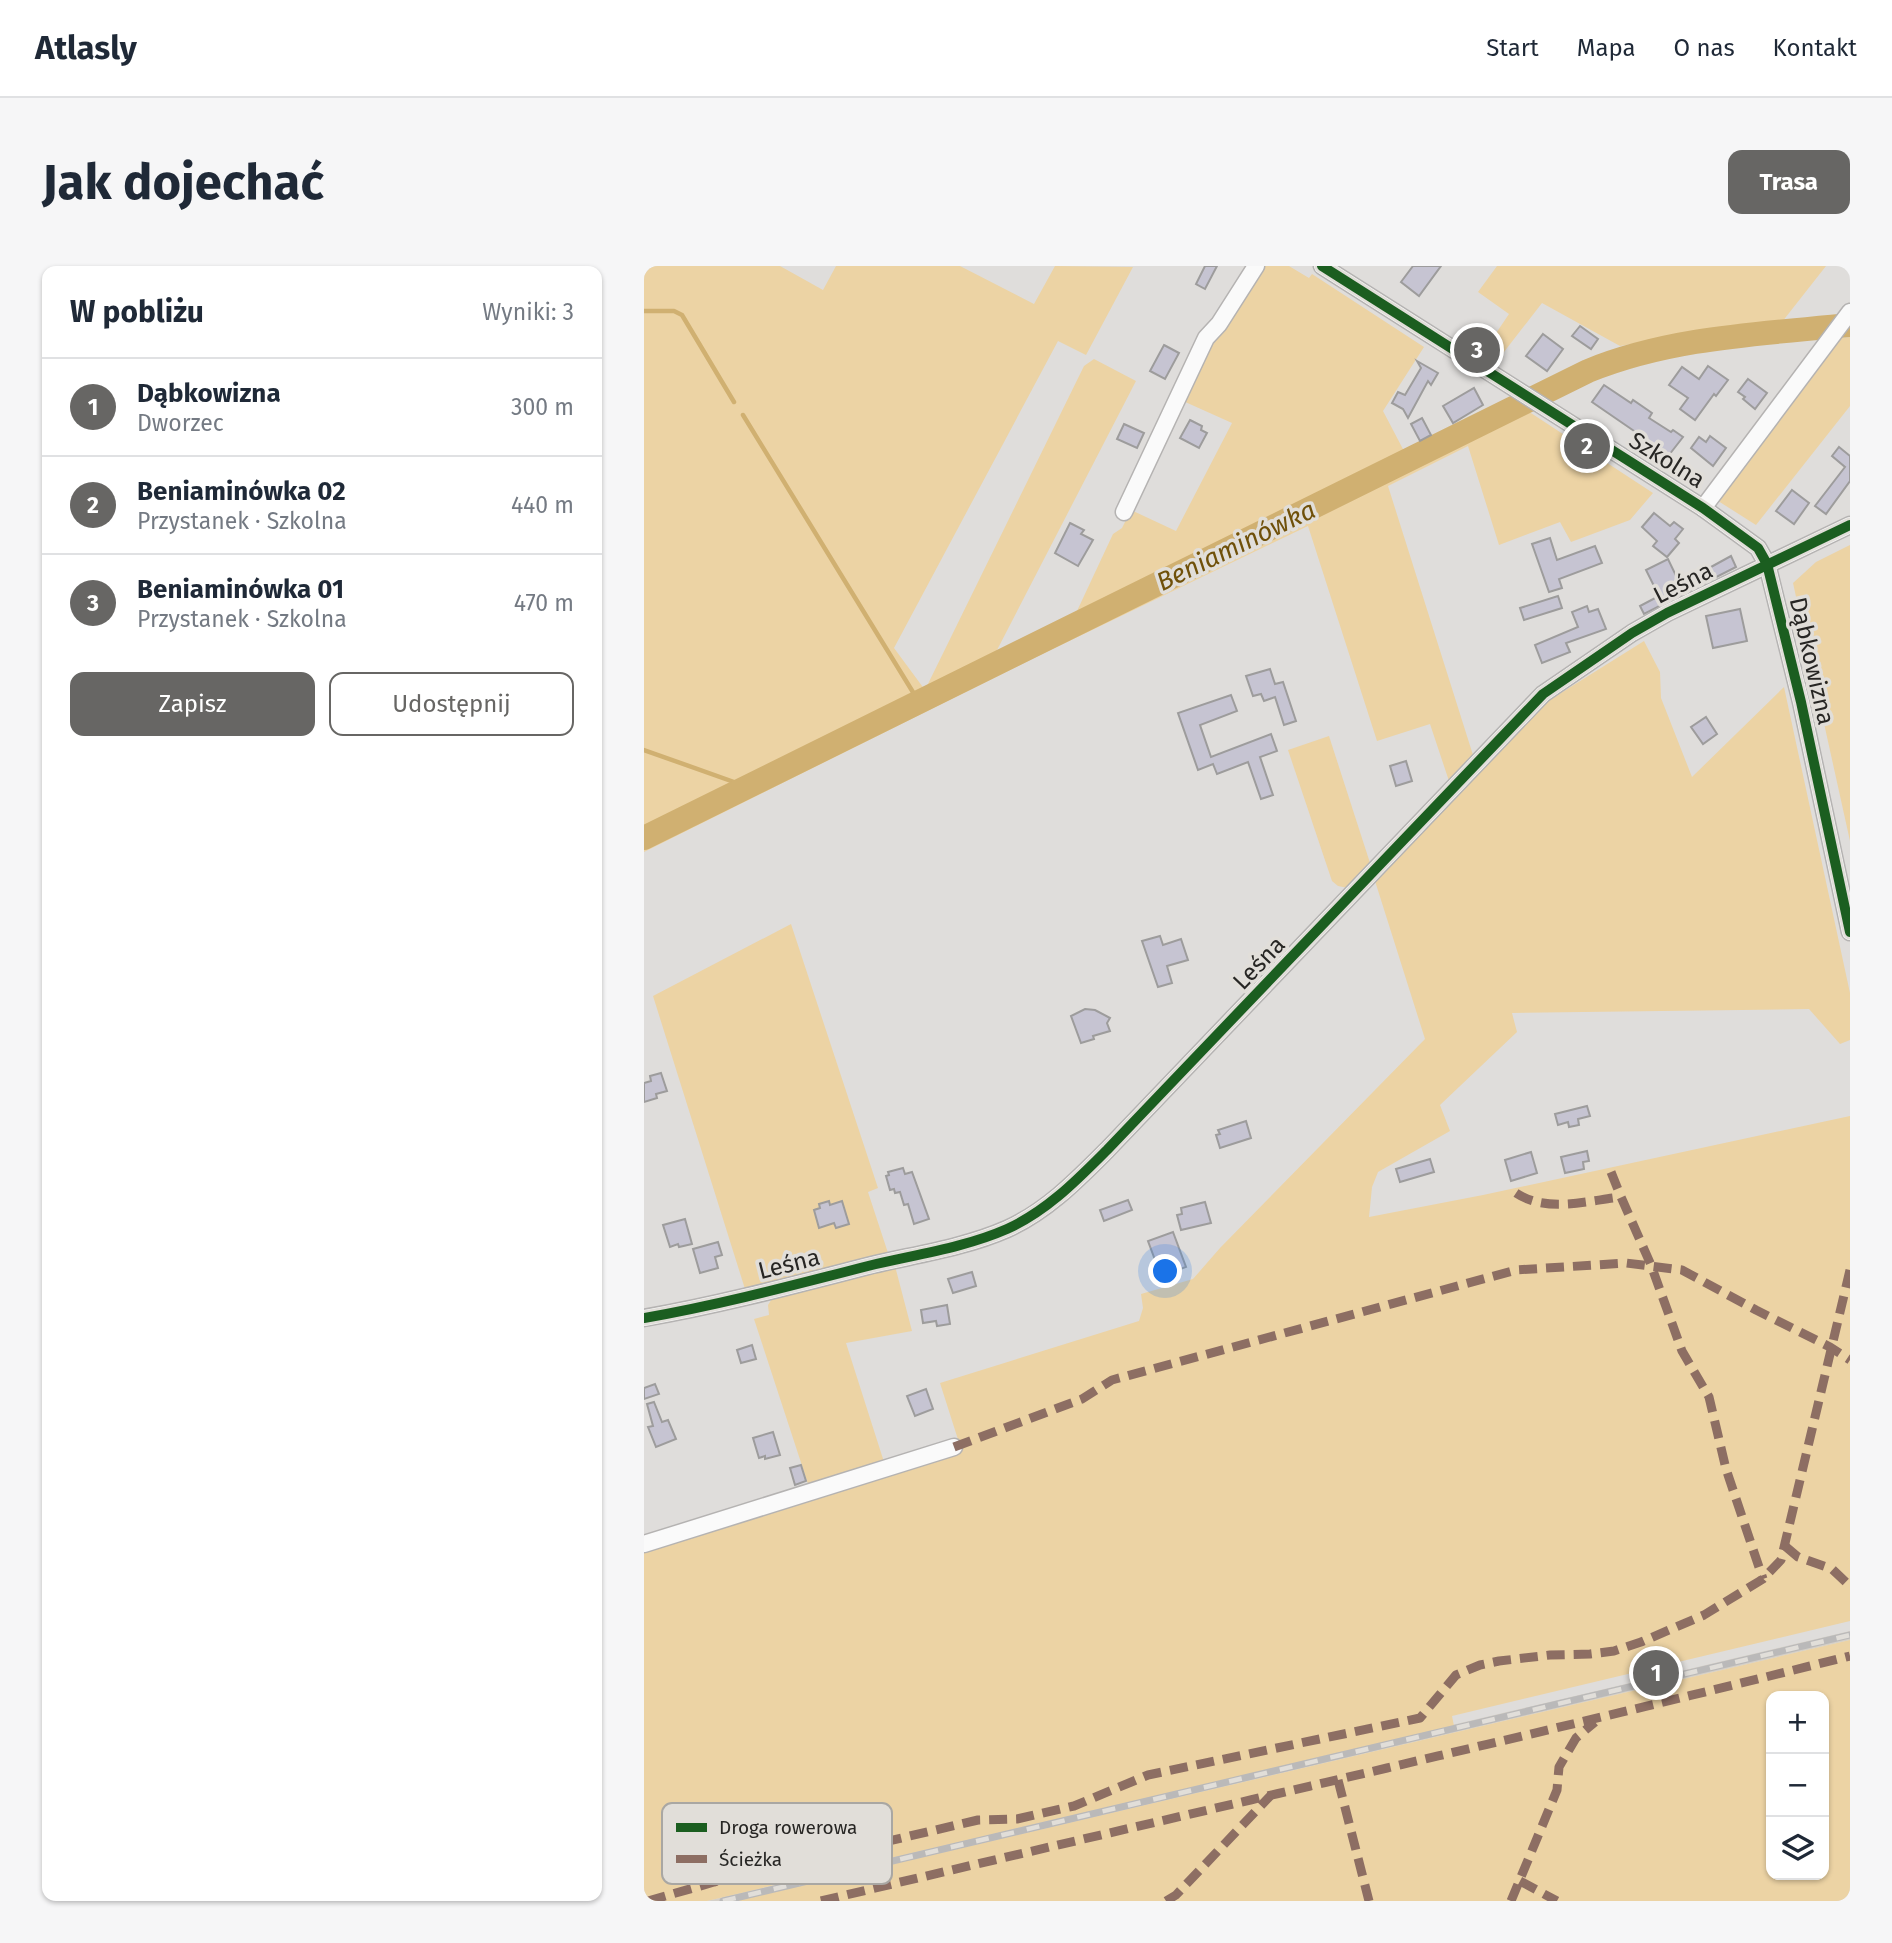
<!DOCTYPE html>
<html lang="pl">
<meta charset="utf-8">
<style>
:root{--surface:#fff;--page:#f6f6f7;--text:#1f2937;--muted:#747a83;--line:#e0e1e3;--accent:#676664}
body{margin:0;font-family:"Fira Sans",sans-serif;background:var(--page);color:var(--text)}
.controls{position:absolute;right:21px;bottom:21px;display:grid;overflow:hidden;border-radius:14px;box-shadow:0 2px 5px #0004}
.controls button{width:63px;height:63px;display:grid;place-items:center;padding:0;border:0;border-bottom:2px solid var(--line);background:var(--surface);color:var(--text);font:35px sans-serif}
.you{position:absolute;left:522px;top:1006px;width:24px;height:24px;margin:-18px;border:5px solid #fff;border-radius:50%;background:#1a73e8;box-shadow:0 0 0 10px #1a73e833}
.badge{display:grid;place-items:center;width:46px;height:46px;border-radius:50%;background:var(--accent);color:#fff;font-size:23px;font-weight:700}
.pin{position:absolute;translate:-50% -50%;border:4px solid #fff;box-shadow:0 2px 7px #0006}
.list{margin:0;padding:0;list-style:none}
h2{display:flex;justify-content:space-between;align-items:center;height:91px;margin:0;padding:0 28px;font-size:30px}
h2 small{font-size:23px;font-weight:400;color:var(--muted)}
.list li{display:grid;grid-template-columns:46px 1fr auto;gap:21px;align-items:center;box-sizing:border-box;height:98px;padding:0 28px;border-top:2px solid var(--line)}
.list b{display:block;font-size:26px;white-space:nowrap}
.list p{margin:0;font-size:23px;white-space:nowrap;color:var(--muted)}
.list em{font-size:23px;font-style:normal;color:var(--muted)}
.actions{display:flex;gap:14px;padding:21px 28px}
.actions a{flex:1;padding:16px 0;border:2px solid var(--accent);border-radius:14px;text-align:center;font-size:24px;color:var(--accent)}
.actions .main{background:var(--accent);color:#fff}
.icon{flex:none;width:38px;height:38px;fill:none;stroke:currentColor;stroke-width:2;stroke-linecap:round;stroke-linejoin:round}
.map{position:relative;flex:none;width:1206px;height:1635px;overflow:hidden;border-radius:14px}
header{display:flex;align-items:center;gap:42px;box-sizing:border-box;height:98px;padding:0 35px;background:var(--surface);border-bottom:2px solid var(--line)}
header strong{font-size:33px}
nav{display:flex;gap:38px;margin-inline-start:auto;font-size:24px}
.intro{display:flex;align-items:center;justify-content:space-between;box-sizing:border-box;height:168px;padding:0 42px}
h1{margin:0;font-size:49px}
.button{padding:18px 32px;border-radius:14px;background:var(--accent);color:#fff;font-size:24px;font-weight:700}
main{display:flex;gap:42px;padding:0 42px}
aside{flex:1;background:var(--surface);border-radius:14px;box-shadow:0 2px 5px #0004}
.map>svg:first-child{display:block}
</style>
<header>
<strong>Atlasly</strong>
<nav><a>Start</a><a>Mapa</a><a>O nas</a><a>Kontakt</a></nav>
</header>
<div class="intro"><h1>Jak dojechać</h1><a class="button">Trasa</a></div>
<main>
<aside>
<h2>W pobliżu<small>Wyniki: 3</small></h2>
<ul class="list">
<li><span class="badge">1</span><div><b>Dąbkowizna</b><p>Dworzec</p></div><em>300 m</em></li>
<li><span class="badge">2</span><div><b>Beniaminówka 02</b><p>Przystanek · Szkolna</p></div><em>440 m</em></li>
<li><span class="badge">3</span><div><b>Beniaminówka 01</b><p>Przystanek · Szkolna</p></div><em>470 m</em></li>
</ul>
<div class="actions"><a class="main">Zapisz</a><a>Udostępnij</a></div>
</aside>
<div class="map">
<svg width="1206" height="1635" viewBox="0 0 1206 1635">
<rect width="100%" height="100%" fill="#dfdddb"/>
<path fill="#d5d0c8" d="M1206,1365V1374L91,1635H63Z"/>
<g fill="#ecd3a4" fill-rule="evenodd">
<path d="M0,0H136L179,24L192,0H316L390,38L411,0L489,1L442,89L414,75L250,382L281,424L440,100L450,93L492,115L352,386L433,345L469,268L478,262L487,244L532,265L588,157L539,135L568,72L619,0H645L665,12L668,8L780,81L739,145L760,185L867,134L1009,227L986,254L927,276L916,256L855,279L824,180L744,220L829,489L805,515L786,458L733,475L664,260L388,393L0,586Z"/>
<path d="M853,0H1182L1138,56L1044,68L976,80L898,37L853,95L840,85L865,48L834,26Z"/>
<path d="M1206,71V140L1112,259L1071,233L1191,73Z"/>
<path d="M1206,279V575L1149,317L1172,296Z"/>
<path d="M1000,375L1016,406L1017,432L1048,511L1140,421L1206,727V774L1196,778L1165,743L868,747L873,766L796,839L806,865L734,906L728,921L725,951L839,929L1206,850V1355L808,1450L810,1460L63,1635H0V1284L318,1186L296,1117L495,1055L499,1042L497,1028L549,1013L576,982L781,773L731,615L801,539L901,437Z"/>
<path d="M685,470L727,600L704,622L694,620L688,615L644,484Z"/>
<path d="M147,658L234,922L224,926L244,987L101,1023L9,730Z"/>
<path d="M251,1000L268,1065L202,1077L240,1196L165,1221L110,1053L125,1049L124,1039L131,1028Z"/>
<path d="M1206,1374V1635H91ZM1127,1430H1180V1609H1127Z"/>
</g>
<g fill="none" stroke-linecap="round" stroke-linejoin="round">
<g stroke="#d0b071" stroke-width="4.5">
<path d="M0,45H30L38,49L90,136"/>
<path d="M99,149L275,436"/>
<path d="M0,484L104,521"/>
</g>
<path stroke="#d0b071" stroke-width="24" d="M0,572L944,105C1027,71 1118,68 1206,59"/>
</g>
<g fill="#c6c4d2" stroke="#9d9c9c" stroke-width="2">
<path d="M561,0H573L561,23L552,18Z"/>
<path d="M769,0H797L775,30L757,16Z"/>
<path d="M936,60L954,73L947,83L928,70Z"/>
<path d="M899,68L919,83L903,105L882,90Z"/>
<path d="M520,79L535,87L521,113L506,105Z"/>
<path d="M773,95L794,107L787,119L784,115L764,152L759,143L748,137L754,126L761,129L777,102Z"/>
<path d="M1064,100L1084,114L1072,130L1070,128L1051,154L1036,143L1044,132L1025,119L1038,101L1055,113Z"/>
<path d="M1104,113L1123,127L1111,143L1099,133L1101,131L1094,126Z"/>
<path d="M960,119L987,137L989,134L1008,147L1005,152L1027,166L1029,164L1039,171L1025,189L948,136Z"/>
<path d="M830,122L839,139L809,157L799,140Z"/>
<path d="M778,152L787,169L776,175L767,158Z"/>
<path d="M546,154L558,160L557,164L563,167L555,182L536,172Z"/>
<path d="M480,158L500,167L493,182L473,173Z"/>
<path d="M1066,170L1082,182L1069,200L1047,182L1055,171L1062,176Z"/>
<path d="M1195,181L1206,190V215L1182,248L1171,240L1201,201L1188,190Z"/>
<path d="M1148,224L1165,237L1150,258L1132,245Z"/>
<path d="M1010,247L1026,260L1030,256L1039,263L1031,273L1035,277L1023,291L1009,280L1013,275L998,261Z"/>
<path d="M426,257L440,264L437,268L449,274L434,300L411,287Z"/>
<path d="M906,272L913,294L951,280L958,297L915,313L918,322L905,326L888,278Z"/>
<path d="M1087,290L1092,301L1000,348L996,340L1015,330L1002,304L1024,293L1036,318Z"/>
<path d="M914,330L918,342L880,354L876,342Z"/>
<path d="M943,340L945,346L954,343L962,363L922,377L926,386L898,397L891,379L934,361L928,346Z"/>
<path d="M1096,343L1103,375L1069,382L1062,350Z"/>
<path d="M626,403L631,418L639,416L652,455L640,459L631,431L620,435L617,428L609,430L602,410Z"/>
<path d="M587,429L593,445L556,459L567,491L627,468L633,485L616,491L629,529L617,533L604,496L573,508L569,498L554,504L534,447Z"/>
<path d="M1062,451L1073,468L1059,478L1047,461Z"/>
<path d="M762,495L768,515L752,520L746,500Z"/>
<path d="M516,670L519,679L537,673L544,694L523,700L528,717L514,721L498,675Z"/>
<path d="M441,743L451,744L466,752L463,757L466,765L449,770L450,773L437,777L427,750Z"/>
<path d="M17,807L23,825L12,828L13,832L0,836V817L7,815L6,810Z"/>
<path d="M943,840L946,850L934,853L935,859L925,861L924,856L914,859L911,848Z"/>
<path d="M602,855L607,872L576,882L572,869L576,868L574,864Z"/>
<path d="M943,885L945,895L939,896L940,903L921,907L917,891Z"/>
<path d="M887,886L893,907L867,915L861,894Z"/>
<path d="M786,893L790,906L756,916L752,903Z"/>
<path d="M259,902L261,908L268,906L285,953L270,958L264,938L260,939L256,926L251,927L250,923L246,924L242,910L245,909L244,906Z"/>
<path d="M484,934L488,944L460,955L456,944Z"/>
<path d="M185,935L186,939L198,935L205,958L192,962L190,957L175,962L170,944L176,942L175,938Z"/>
<path d="M561,936L567,957L537,964L533,949L538,948L537,942Z"/>
<path d="M41,953L48,978L35,981L34,978L26,981L19,959Z"/>
<path d="M529,966L542,1001L517,1010L504,975Z"/>
<path d="M74,976L78,989L71,991L74,1002L56,1007L49,983Z"/>
<path d="M328,1006L332,1020L309,1027L304,1013Z"/>
<path d="M303,1039L306,1058L293,1060L292,1055L279,1057L277,1044Z"/>
<path d="M108,1079L112,1093L97,1097L93,1084Z"/>
<path d="M11,1118L15,1128L0,1133V1122Z"/>
<path d="M282,1123L289,1143L271,1150L263,1130Z"/>
<path d="M10,1136L18,1156L24,1154L32,1173L12,1181L4,1161L9,1160L3,1138Z"/>
<path d="M129,1166L136,1189L121,1193V1190L115,1192L109,1172Z"/>
<path d="M157,1199L162,1215L151,1219L146,1202Z"/>
</g>
<g fill="none" stroke-linecap="round" stroke-linejoin="round">
<defs>
<g id="minor">
<path d="M678,0L1059,242L1114,282L1123,298L1157,436L1206,666"/>
<path d="M1059,242L1206,46"/>
<path d="M480,246L562,72L575,58L612,0"/>
<path d="M0,1052C75,1039 150,1019 224,1000C269,989 320,982 363,963C403,945 433,914 463,884L899,428L988,367L1023,347L1206,259"/>
<path d="M0,1278L310,1181"/>
</g>
</defs>
<use href="#minor" stroke="#b5b3b2" stroke-width="19"/>
<use href="#minor" stroke="#fafafa" stroke-width="16"/>
<defs>
<path id="rail" d="M79,1635L1206,1369"/>
</defs>
<use href="#rail" stroke="#bab9b9" stroke-width="7"/>
<use href="#rail" stroke="#e1ded9" stroke-width="4.5" stroke-dasharray="13" stroke-linecap="butt"/>
<g stroke="#8d6e63" stroke-width="9" stroke-dasharray="18 9" stroke-linecap="butt">
<path d="M967,906L977,931"/>
<path d="M872,927C902,947 942,935 977,931L1007,999L1038,1085L1065,1131L1082,1203L1119,1313"/>
<path d="M310,1181L438,1133L468,1114L872,1004L982,997L1038,1004L1112,1044L1186,1081L1206,1094"/>
<path d="M1141,1280L1154,1291L1188,1303L1206,1320"/>
<path d="M694,1514L725,1635"/>
<path d="M876,1615L913,1635"/>
<path d="M4,1635L70,1616L334,1554L373,1553L430,1540L504,1509L776,1452L812,1409L836,1399L855,1395L906,1389L946,1388L970,1385L997,1376L1060,1349L1119,1313L1137,1294L1206,1004"/>
<path d="M177,1635C520,1553 864,1476 1206,1390"/>
<path d="M522,1635L532,1629L628,1528"/>
<path d="M867,1635L913,1524L915,1501L932,1472L951,1456"/>
</g>
<defs>
<g id="cycleway">
<path d="M678,0L1059,242L1114,282L1123,298L1157,436L1206,666"/>
<path d="M0,1052C75,1039 150,1019 224,1000C269,989 320,982 363,963C403,945 433,914 463,884L899,428L988,367L1023,347L1206,259"/>
</g>
</defs>
<use href="#cycleway" stroke="#e1ded9" stroke-width="15"/>
<use href="#cycleway" stroke="#1b5e20" stroke-width="10"/>
</g>
<g text-anchor="middle" dominant-baseline="central" stroke-width="7" stroke-linejoin="round" paint-order="stroke">
<g font-size="24" fill="#272624" stroke="#e1ded9">
<text transform="translate(1023 194) rotate(32)">Szkolna</text>
<text transform="translate(1039 317) rotate(-27)">Leśna</text>
<text transform="translate(1168 395) rotate(77)">Dąbkowizna</text>
<text transform="translate(615 697) rotate(-46)">Leśna</text>
<text transform="translate(145 998) rotate(-14)">Leśna</text>
</g>
<g font-size="26" font-style="italic" fill="#6f5009" stroke="#e1ded9">
<text transform="translate(592 280) rotate(-26)">Beniaminówka</text>
</g>
</g>
<rect x="18" y="1537" width="230" height="81" rx="10" fill="#e1ded9" stroke="#a9a7a3" stroke-width="2"/>
<rect x="32" y="1557" width="31" height="9" fill="#1b5e20"/>
<rect x="32" y="1589" width="31" height="8" fill="#8d6e63"/>
<g font-size="19" fill="#272624">
<text x="75" y="1568">Droga rowerowa</text>
<text x="75" y="1600">Ścieżka</text>
</g>
</svg>
<div class="controls">
<button>+</button>
<button>−</button>
<button><svg class="icon" aria-label="layers" viewBox="0 0 24 24"><path d="M12 4l9 5-9 5-9-5zM3 14l9 5 9-5"/></svg></button>
</div>
<div class="you"></div>
<div class="pin badge" style="left:1012px;top:1407px">1</div>
<div class="pin badge" style="left:943px;top:180px">2</div>
<div class="pin badge" style="left:833px;top:84px">3</div>
</div>
</main>
